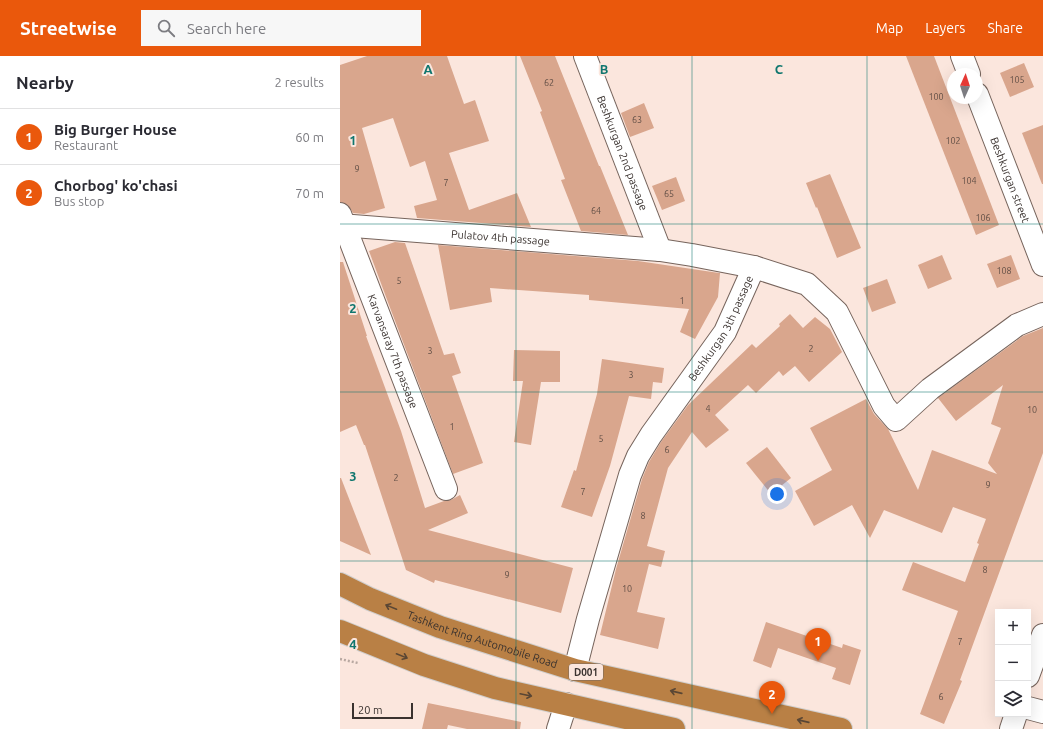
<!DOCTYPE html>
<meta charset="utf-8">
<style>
:root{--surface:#fff;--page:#f7f7f7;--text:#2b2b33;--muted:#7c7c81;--line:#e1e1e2;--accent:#ea580c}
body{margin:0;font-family:Ubuntu,sans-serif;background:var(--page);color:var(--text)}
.controls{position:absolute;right:12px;bottom:12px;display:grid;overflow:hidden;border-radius:0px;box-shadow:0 4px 16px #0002}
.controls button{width:36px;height:36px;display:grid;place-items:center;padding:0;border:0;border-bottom:1px solid var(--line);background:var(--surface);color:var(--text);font:20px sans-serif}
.compass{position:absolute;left:607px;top:12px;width:36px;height:36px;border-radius:50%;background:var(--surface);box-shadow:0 4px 16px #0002;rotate:3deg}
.scale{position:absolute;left:12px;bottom:10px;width:61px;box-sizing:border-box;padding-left:4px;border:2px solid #3a322f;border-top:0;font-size:11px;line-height:14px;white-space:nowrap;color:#3a322f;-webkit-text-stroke:3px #fbe6dd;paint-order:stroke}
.you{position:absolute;left:437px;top:438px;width:14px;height:14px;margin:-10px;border:3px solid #fff;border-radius:50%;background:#1a73e8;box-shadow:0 0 0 6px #1a73e833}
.badge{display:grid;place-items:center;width:26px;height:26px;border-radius:50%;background:var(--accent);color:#fff;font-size:13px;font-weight:700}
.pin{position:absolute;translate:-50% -33px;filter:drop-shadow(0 1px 2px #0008)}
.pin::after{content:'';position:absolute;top:21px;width:14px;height:12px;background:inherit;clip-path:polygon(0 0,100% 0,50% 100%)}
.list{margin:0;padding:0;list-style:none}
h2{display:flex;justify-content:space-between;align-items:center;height:52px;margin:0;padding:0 16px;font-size:17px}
h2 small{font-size:13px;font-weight:400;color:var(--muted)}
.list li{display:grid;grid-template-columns:26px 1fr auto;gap:12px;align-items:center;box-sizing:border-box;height:56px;padding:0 16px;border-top:1px solid var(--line)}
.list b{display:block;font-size:15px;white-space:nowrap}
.list p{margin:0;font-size:13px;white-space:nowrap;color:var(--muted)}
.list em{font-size:13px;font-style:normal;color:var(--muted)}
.icon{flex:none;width:22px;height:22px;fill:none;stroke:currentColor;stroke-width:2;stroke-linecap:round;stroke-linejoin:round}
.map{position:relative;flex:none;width:703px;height:673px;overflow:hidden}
header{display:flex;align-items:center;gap:24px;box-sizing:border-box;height:56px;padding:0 20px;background:var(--accent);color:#fff}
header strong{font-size:19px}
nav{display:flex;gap:22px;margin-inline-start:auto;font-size:14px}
.search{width:280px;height:36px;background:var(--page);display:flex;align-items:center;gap:10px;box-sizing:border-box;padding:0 14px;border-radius:0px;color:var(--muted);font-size:15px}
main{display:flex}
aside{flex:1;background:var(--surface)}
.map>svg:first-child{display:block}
</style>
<header>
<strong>Streetwise</strong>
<div class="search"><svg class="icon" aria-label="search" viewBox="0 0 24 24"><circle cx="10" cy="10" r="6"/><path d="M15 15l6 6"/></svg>Search here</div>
<nav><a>Map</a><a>Layers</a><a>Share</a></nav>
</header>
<main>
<aside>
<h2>Nearby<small>2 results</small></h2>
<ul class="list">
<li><span class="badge">1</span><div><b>Big Burger House</b><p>Restaurant</p></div><em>60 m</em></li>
<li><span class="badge">2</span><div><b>Chorbog' ko'chasi</b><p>Bus stop</p></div><em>70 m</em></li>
</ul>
</aside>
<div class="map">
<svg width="703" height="673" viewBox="0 0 703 673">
<rect width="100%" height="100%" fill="#fbe6dd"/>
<g fill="#d9a68d">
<path d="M27,0H107L124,48L135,44L149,85L109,97L129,154L177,137L191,171L77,162L74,150L97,144L85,105L70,111L53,62L22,72L45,152L24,158L13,157L8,149L0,146V9Z"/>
<path d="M180,0H215L259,110H260L288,179L241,175L221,124L225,123L200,56L202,55Z"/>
<path d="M566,0H594L659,169L636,179Z"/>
<path d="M684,7L694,31L670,41L660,17Z"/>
<path d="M304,47L314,72L290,81L281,57Z"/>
<path d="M703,69V128H702L682,77Z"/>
<path d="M490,118L521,192L497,202L477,151L476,152L466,127Z"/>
<path d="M336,121L345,145L322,154L312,130Z"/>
<path d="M55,186L65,187L104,299L114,297L121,317L112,320L143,407L113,418L49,249L29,195Z"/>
<path d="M98,189L298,205L379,217H380L378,241L355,283L340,276L349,253L249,244V239L150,232L152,246L110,254Z"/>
<path d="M602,199L612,223L588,233L578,209Z"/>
<path d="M671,199L680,223L657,232L647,208Z"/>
<path d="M0,206H3L27,280H26L61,375L85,452L104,445L111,444L120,439L128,457L88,474L233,512L221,557L95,524L94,527L66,514L25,389H24L16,369L0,376Z"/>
<path d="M547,223L556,247L532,256L523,232Z"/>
<path d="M450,258L463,272L475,261L490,273L502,296L469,326L455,310L443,320L439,315L416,337L408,329L375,359L389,374L366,392L352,376L328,412L307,490L325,495L321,511L309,508L297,556L325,562L318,593L260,579L276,513L302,423L309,406L321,386L348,349L412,288L416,292L440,270L439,268Z"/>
<path d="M703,272V397L620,624L622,625L604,668L580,658L618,555L562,534L573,506L625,526L639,488L637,487L646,463L613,451L602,477L544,454L530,482L512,449L474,470L455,435L492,414L470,372L526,343L534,358L548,373L578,434L592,394L657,418L648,407L661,372L651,368L663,329L616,365L598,342L683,280Z"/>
<path d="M174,294L220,295V326H201L191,389L174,386L183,325H173Z"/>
<path d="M262,303L324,312L322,327L313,326L311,343L289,340L270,410L252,461L221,451L234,414L236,415L257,338Z"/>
<path d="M427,391L451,422L431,438L406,407Z"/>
<path d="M0,422H1L31,499L0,485Z"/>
<path d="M426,566L502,592L503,588L521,594L510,629L492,623L496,612L438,592L431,612L413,605Z"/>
<path d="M88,647L181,666L180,673H127L108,669L107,673H82Z"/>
</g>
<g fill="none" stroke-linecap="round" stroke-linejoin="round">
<defs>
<g id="minor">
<path id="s1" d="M245,0L320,194"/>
<path d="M622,0L629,18"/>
<path id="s2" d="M637,38L703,209"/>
<path id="s3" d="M0,158L106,433"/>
<path id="s4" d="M0,169L320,194L352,199L414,211L467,228L497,256L544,350L556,364L590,333L677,269L703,258"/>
<path id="s5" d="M235,614L248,563L290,419L298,400L311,379L385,276L414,211"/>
<path d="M688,620L703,579"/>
<path d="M688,652L703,656"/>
<path d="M218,673L226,648"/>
<path d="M671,673L676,658"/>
</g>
<g id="highway">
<path id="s6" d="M0,528L30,543L100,571L235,614L501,673"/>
<path d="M0,575L84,609L155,632L334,673"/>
</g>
</defs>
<use href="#minor" stroke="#76645c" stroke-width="24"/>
<use href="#highway" stroke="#d0cecd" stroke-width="24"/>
<path stroke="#b8a8a1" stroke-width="2.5" stroke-dasharray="2 2" stroke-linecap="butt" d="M0,603L18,607"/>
<use href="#minor" stroke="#fff" stroke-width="22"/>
<use href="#highway" stroke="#b98045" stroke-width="22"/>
</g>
<defs><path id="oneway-shaft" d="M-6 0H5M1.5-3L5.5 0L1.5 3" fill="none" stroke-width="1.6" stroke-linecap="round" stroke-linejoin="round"/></defs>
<g stroke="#5a4634">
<use href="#oneway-shaft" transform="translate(51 551) rotate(-158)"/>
<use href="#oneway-shaft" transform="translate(62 600) rotate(22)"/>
<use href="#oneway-shaft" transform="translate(336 636) rotate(-167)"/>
<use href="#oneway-shaft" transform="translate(186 639) rotate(12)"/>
<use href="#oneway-shaft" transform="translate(463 665) rotate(-167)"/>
</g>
<path fill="none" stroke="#0f766e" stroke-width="1" stroke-opacity="0.55" d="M176,0V673M352,0V673M527,0V673M0,168H703M0,336H703M0,505H703"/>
<g text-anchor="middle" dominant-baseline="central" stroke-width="4" stroke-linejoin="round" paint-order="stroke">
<g font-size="9" fill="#624f46">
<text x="677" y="24">105</text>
<text x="209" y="27">62</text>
<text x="596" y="41">100</text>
<text x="297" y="64">63</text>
<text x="613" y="85">102</text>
<text x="17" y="113">9</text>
<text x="629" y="125">104</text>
<text x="106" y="127">7</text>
<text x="329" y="138">65</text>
<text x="256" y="155">64</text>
<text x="643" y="162">106</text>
<text x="664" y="215">108</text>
<text x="59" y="225">5</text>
<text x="342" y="245">1</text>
<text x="471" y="293">2</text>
<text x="90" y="295">3</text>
<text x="291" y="319">3</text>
<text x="368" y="353">4</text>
<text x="692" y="354">10</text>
<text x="112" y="371">1</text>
<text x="261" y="383">5</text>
<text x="327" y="394">6</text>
<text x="56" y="422">2</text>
<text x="648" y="429">9</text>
<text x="243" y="436">7</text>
<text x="303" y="460">8</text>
<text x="645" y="514">8</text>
<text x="167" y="519">9</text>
<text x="287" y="533">10</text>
<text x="620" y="586">7</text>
<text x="601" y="641">6</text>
</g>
<rect fill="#fbe6dd" stroke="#746863" stroke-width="1" x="229" y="608" width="34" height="16" rx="3"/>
<g font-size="10" font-weight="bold" fill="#3a322f">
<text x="246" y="616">D001</text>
</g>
<g font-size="11" fill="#3a322f" stroke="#fbe6dd">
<text stroke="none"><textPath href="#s1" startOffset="104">Beshkurgan 2nd passage</textPath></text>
<text stroke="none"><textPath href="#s2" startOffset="92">Beshkurgan street</textPath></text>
<text stroke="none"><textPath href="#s4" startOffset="161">Pulatov 4th passage</textPath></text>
<text stroke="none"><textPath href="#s5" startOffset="376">Beshkurgan 3th passage</textPath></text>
<text stroke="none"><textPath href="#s3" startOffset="147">Karvаnsarаy 7th passage</textPath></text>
<text stroke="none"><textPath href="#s6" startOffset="153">Tashkent Ring Automobile Road</textPath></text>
</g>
</g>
<g font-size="13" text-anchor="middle" font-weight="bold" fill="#0f766e" stroke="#fbe6dd" stroke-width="4" stroke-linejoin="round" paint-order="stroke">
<text x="88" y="18">A</text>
<text x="264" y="18">B</text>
<text x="439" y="18">C</text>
<text x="13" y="89">1</text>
<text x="13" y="257">2</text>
<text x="13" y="425">3</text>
<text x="13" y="593">4</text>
</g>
</svg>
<div class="controls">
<button>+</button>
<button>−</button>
<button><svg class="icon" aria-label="layers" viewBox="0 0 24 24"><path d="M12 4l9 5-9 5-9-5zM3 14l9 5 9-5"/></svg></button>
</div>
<svg class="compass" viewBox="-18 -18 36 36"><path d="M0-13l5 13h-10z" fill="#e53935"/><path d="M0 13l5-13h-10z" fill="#7c7c81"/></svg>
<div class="scale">20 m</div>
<div class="you"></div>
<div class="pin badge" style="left:478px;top:605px">1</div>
<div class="pin badge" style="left:432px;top:658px">2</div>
</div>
</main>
